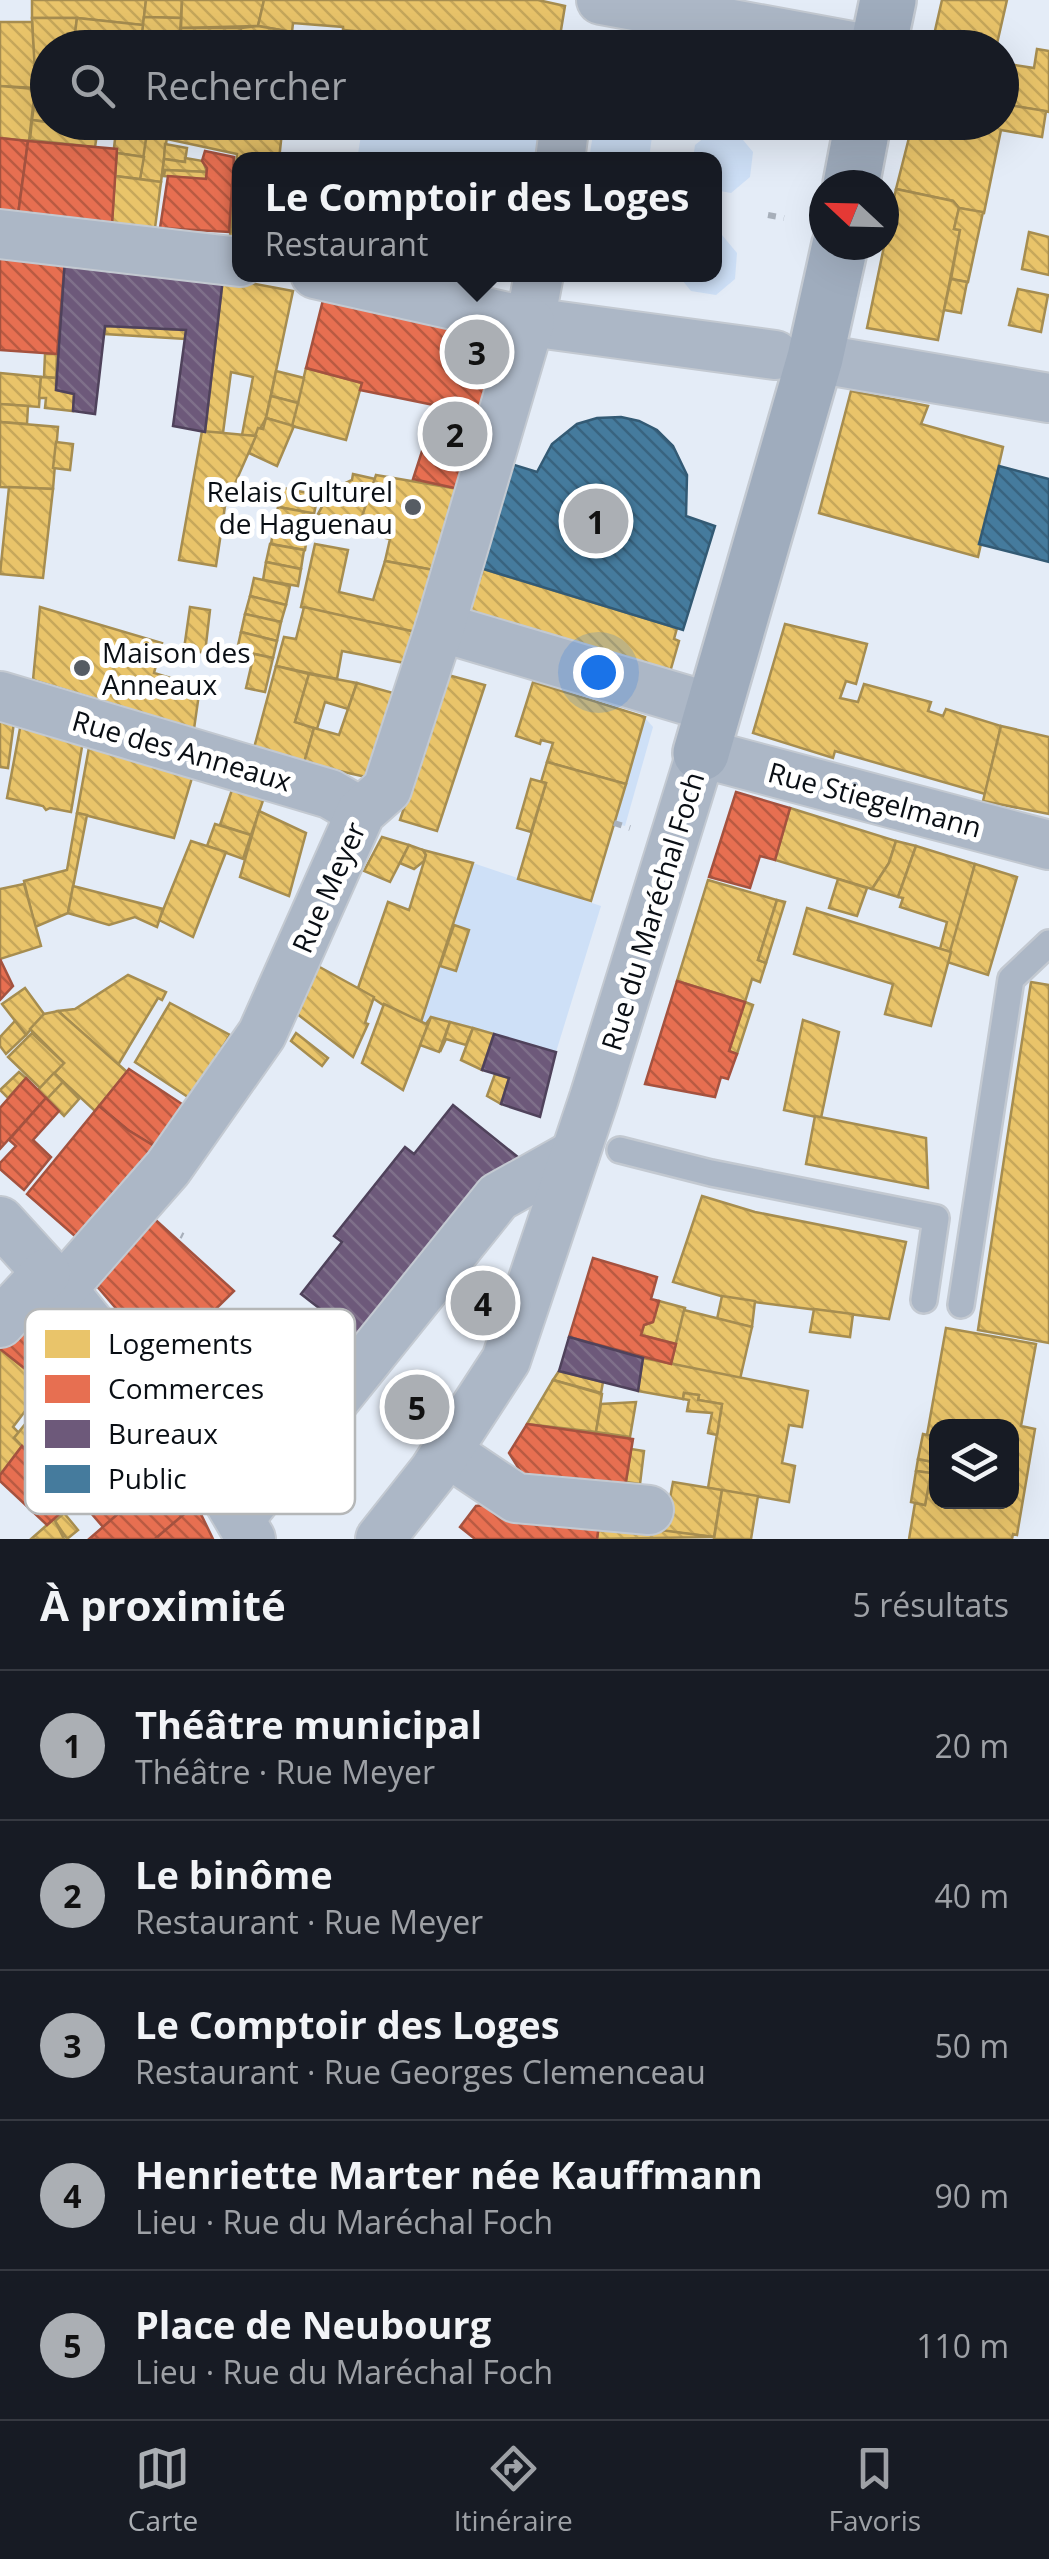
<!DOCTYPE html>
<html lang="fr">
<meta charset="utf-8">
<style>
:root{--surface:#171b24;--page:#20242c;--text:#f1f3f6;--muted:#9ea1a6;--line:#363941;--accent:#abafb4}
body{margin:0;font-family:"Open Sans",sans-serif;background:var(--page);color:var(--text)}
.controls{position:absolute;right:30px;bottom:30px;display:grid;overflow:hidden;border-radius:20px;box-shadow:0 10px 40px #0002}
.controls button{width:90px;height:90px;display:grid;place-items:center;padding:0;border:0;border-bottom:2px solid var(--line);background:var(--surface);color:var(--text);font:50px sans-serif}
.compass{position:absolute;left:809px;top:170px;width:90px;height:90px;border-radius:50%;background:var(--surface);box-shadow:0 10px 40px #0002;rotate:292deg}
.you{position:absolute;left:598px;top:672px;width:35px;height:35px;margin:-25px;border:8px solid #fff;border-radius:50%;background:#1a73e8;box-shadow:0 0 0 15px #1a73e833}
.badge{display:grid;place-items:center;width:65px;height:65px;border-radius:50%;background:var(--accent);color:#111;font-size:32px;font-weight:700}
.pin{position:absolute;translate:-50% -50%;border:5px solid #fff;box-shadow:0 2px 10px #0006}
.popup{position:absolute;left:232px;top:152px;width:490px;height:130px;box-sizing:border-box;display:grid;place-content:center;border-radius:20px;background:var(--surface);filter:drop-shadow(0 2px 8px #0005);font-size:32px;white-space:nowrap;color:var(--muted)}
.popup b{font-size:38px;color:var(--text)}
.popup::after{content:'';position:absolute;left:50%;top:100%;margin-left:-20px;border:20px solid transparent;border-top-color:var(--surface)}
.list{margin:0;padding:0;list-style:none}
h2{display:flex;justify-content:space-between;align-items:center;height:130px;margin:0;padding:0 40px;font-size:42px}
h2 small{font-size:32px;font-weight:400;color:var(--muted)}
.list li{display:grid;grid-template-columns:65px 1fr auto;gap:30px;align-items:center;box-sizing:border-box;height:150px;padding:0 40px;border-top:2px solid var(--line)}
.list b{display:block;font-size:38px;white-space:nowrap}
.list p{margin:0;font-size:32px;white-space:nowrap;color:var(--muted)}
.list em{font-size:32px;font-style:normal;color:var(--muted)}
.icon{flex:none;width:55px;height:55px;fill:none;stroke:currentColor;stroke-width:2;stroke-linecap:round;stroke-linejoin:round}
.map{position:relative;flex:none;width:1049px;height:1539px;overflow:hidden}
.search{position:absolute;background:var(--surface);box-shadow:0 10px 40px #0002;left:30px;right:30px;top:30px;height:110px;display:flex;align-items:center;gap:25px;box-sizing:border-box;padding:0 35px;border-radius:55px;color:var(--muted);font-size:38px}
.sheet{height:880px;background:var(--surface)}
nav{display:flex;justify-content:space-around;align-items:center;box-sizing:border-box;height:140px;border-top:2px solid var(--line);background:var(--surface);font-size:28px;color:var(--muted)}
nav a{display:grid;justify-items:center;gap:5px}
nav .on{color:var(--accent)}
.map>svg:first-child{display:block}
</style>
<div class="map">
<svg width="1049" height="1539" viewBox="0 0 1049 1539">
<defs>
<pattern id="homes-back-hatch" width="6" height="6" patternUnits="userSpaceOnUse" patternTransform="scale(2.5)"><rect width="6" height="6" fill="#e9c46a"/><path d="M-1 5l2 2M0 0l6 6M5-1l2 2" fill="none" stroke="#c6a75b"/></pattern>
<pattern id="shops-back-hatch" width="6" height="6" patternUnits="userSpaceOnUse" patternTransform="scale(2.5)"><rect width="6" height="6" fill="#e76f51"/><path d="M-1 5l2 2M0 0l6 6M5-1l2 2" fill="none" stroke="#b95a42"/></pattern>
<pattern id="offices-back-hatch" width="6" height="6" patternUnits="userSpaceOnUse" patternTransform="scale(2.5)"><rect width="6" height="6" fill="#6d597a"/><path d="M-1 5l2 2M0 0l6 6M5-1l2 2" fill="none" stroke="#7f708a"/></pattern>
<pattern id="public-back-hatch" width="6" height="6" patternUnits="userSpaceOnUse" patternTransform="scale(2.5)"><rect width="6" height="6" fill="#457b9d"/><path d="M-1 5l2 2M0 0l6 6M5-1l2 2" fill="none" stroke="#38637f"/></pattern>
</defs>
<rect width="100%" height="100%" fill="#e4ecf7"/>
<g fill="#cee0f7">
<path d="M363,123H546L541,155L521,152L520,159L357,160Z"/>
<path d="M601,123H641L652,136L649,159H595L590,153L594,128Z"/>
<path d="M714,130L738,134L753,152L750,177L731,193L715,190L714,160L693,159L695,145Z"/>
<path d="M715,235H722L737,253L735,279L716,295L691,291L678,275L714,274Z"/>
<path d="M645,718L653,727L625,826L614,823Z"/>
<path d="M473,863L601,906L556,1052L431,1017L426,1024L421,1022L440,966L456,970L468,930L454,925Z"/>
</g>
<g fill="url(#homes-back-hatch)" stroke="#a68d50" stroke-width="2.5">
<path d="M32,0H146L143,25L77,18H32Z"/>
<path d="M146,0H182L181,18L144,17Z"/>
<path d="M182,0H264L258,26L181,28Z"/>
<path d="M264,0H538L565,6L558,48H409L385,45L386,34L343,30V27L293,23L292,32L258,26Z"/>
<path d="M942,0H1007L996,48H931Z"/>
<path d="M144,17L181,18L179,48H175V43L141,37Z"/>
<path d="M32,18H77L73,48H48V66H34Z"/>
<path d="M77,18L143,25L140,48H73Z"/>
<path d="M0,22H32L36,88L0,86Z"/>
<path d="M258,26L292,32L291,48H238L241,28Z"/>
<path d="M181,28H241L240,38L181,36Z"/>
<path d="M1037,49L1049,51V112L1002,104V63L1034,68Z"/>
<path d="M34,66H48V122L32,120L37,83Z"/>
<path d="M0,86L35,89L29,141L0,138Z"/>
<path d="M1002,104L1046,111L1042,137L1001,130L984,213L959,208L953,201L896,189L913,122H1002Z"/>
<path d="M32,120L61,124L99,122L95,147L30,140Z"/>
<path d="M117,122L148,126L144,157L117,153L114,148Z"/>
<path d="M165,122H283L279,160H240V237L230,236L237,154L167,139L168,129L164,128Z"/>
<path d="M148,126L168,129L161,182L140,179Z"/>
<path d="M165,144L187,148L185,162L164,159Z"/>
<path d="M117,153L144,157L140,179L115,176Z"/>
<path d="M185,158L203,161L207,172L165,170L162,176L164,159L185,162Z"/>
<path d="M165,170L207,172L206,179L164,176Z"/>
<path d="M115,176L161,182L155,228L112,224Z"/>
<path d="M896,189L953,201L959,208L954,229L960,230L938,340L867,328Z"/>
<path d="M959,208L983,212L968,282L951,279L960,230L954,229Z"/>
<path d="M1029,232L1049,237V275L1022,269Z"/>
<path d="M223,278L293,291L266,418L256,436L242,435L253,377L231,372L223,433L205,432Z"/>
<path d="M951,279L967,282L961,313L944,310Z"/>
<path d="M1018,289L1048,295L1041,332L1009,325Z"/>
<path d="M105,326L186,330L185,339L105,334Z"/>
<path d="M45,354H57L56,378L44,377Z"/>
<path d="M306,368L362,383L346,440L292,426Z"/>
<path d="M276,371L304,378L298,403L271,396Z"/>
<path d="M0,373L41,377L39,407L0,404Z"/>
<path d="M41,377L56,378V390L74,394L73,411L45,408L46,398H39Z"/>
<path d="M851,391L928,406L921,424L1003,447L978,557L819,513Z"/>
<path d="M271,396L298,403L292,426L266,418Z"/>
<path d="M0,404L28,406L27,424L0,422Z"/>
<path d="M266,418L294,426L277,466L249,453L258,428L263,429Z"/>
<path d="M0,422L58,427L53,489L0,487Z"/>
<path d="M202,431L256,436L225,506L216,566L179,560Z"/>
<path d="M56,442L73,444L70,470L53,468Z"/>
<path d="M353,474L375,479L361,524L318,514L331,490L352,480Z"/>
<path d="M376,475L464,490L439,571L385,561L390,539L357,531Z"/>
<path d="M9,487L53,489L43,578L0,574Z"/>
<path d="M283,488L318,495L314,514L279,507Z"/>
<path d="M278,507L312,513L308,532L274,526Z"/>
<path d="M274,526L308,532L305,550L271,544Z"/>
<path d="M270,544L304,550L301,569L266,562Z"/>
<path d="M315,544L348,550L339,592L373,600L385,561L439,571L420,633L301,607Z"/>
<path d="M266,562L301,569L298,586L263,580Z"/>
<path d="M483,569L677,628L674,639L679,641L670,672L464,609L473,577L480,579Z"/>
<path d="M254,578L290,586L286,605L250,596Z"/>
<path d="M250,596L286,605L281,622L245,614Z"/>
<path d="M40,607L162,643L154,673L200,687L194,729L33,680Z"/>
<path d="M190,607L210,610L205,653L184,649Z"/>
<path d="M304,607L420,633L410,664L342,651L337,679L276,666L284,637L296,639Z"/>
<path d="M245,614L281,622L277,641L241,632Z"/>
<path d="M785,624L867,644L856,684L846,681L840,698L858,702L864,684L931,702L928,711L943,716L946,709L1001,726L985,794L835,751L833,758L753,733Z"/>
<path d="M241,632L277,641L273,658L237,650Z"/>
<path d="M254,654L273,658L265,692L246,688Z"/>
<path d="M276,666L309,674L295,722L314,728L304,763L254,748Z"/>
<path d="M309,674L357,683L348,709L325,702L317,729L295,722Z"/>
<path d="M448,675L485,685L437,831L400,820Z"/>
<path d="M533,682L645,717L626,784L547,762L553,743L541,740L540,744L516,736Z"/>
<path d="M357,683L404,696L375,779L304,763L314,728L339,735Z"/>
<path d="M0,721L14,722L8,768L0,767Z"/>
<path d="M21,723L83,741L71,812L50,808L46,810L43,806L7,798Z"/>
<path d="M1001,726L1049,737V814L983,801Z"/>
<path d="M90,742L194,771L174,838L77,813Z"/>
<path d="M547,762L626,784L591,901L518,879L546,783L541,782Z"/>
<path d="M531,779L546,783L531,832L517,828Z"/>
<path d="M234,784L266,792L251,835L220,825Z"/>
<path d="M790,808L896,841L889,863L872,889L775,860Z"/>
<path d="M259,811L306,833L289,896L240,877Z"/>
<path d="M77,813L87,815L68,913L35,927L24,881L67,870Z"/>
<path d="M215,824L251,835L243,859L207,846Z"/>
<path d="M382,837L409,845L390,882L364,871Z"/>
<path d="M191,841L226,852L193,937L159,920Z"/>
<path d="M896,841L916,846L898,897L872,889L889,863Z"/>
<path d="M409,845L423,850L426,855L424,861L414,869L400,863Z"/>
<path d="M916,846L975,864L951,952L940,949L947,922L900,907L903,898L898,897Z"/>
<path d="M423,850L473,863L421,1022L383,1005L358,988L388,902L409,910L426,855Z"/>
<path d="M975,864L1017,877L988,975L947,962Z"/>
<path d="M838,879L867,888L857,916L829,908Z"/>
<path d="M708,880L777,900L758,960L766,963L760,982L752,979L745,1002L677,981Z"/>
<path d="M24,884L41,946L0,959V889Z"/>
<path d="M73,886L163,909L157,927L135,917L109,925L68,913Z"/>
<path d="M777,900L785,902L766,963L758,960Z"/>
<path d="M807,908L951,952L931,1026L885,1014L893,984L794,954Z"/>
<path d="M454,925L469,930L456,971L440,966Z"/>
<path d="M316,965L374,997L365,1023L368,1024L353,1057L296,1013Z"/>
<path d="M128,975L166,992L162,1000L158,998L118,1065L58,1011L75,1009Z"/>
<path d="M1031,982L1049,985V1343L978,1330Z"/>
<path d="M25,988L44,1014L26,1035L2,1004Z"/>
<path d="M745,1002L753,1005L737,1054L729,1051Z"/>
<path d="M170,1003L230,1035L191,1099L135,1062Z"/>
<path d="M384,1004L426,1024L431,1017L403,1090L362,1063Z"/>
<path d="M58,1011L127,1072L95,1111L54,1073L64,1063L30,1029L44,1014Z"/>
<path d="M431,1017L450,1022L439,1052L420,1045Z"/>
<path d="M803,1020L839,1032L821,1118L784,1110Z"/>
<path d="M15,1021L26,1035L6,1054L0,1046V1037Z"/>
<path d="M450,1022L473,1028L466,1045L446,1039L440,1052Z"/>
<path d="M473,1028L494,1034L482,1070L461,1060Z"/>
<path d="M32,1033L64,1063L40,1088L8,1057Z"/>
<path d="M296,1033L328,1058L322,1066L291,1041Z"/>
<path d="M19,1072L26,1078L8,1098L0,1090Z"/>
<path d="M54,1073L63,1082L47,1099L38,1090Z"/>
<path d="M495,1074L509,1078L501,1104L487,1096Z"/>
<path d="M63,1082L79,1099L64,1116L47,1099Z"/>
<path d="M815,1116L926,1138L928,1188L806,1164Z"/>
<path d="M702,1196L755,1212L906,1242L889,1319L731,1299L673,1282Z"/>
<path d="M722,1296L755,1301L752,1327L717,1319Z"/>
<path d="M659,1301L685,1308L676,1344L641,1335L644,1325L653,1322Z"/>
<path d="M814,1309L853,1314L850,1337L810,1332Z"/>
<path d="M684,1310L752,1327L740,1379L671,1364Z"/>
<path d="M946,1328L1036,1344L1021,1426L1035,1429L1017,1535L1013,1534L1012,1539H909L915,1503L925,1505L931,1473L916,1471L918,1459L933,1462L936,1441V1502H1012V1426H936V1437L927,1435Z"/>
<path d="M323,1347L349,1371L330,1394L304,1367Z"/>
<path d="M0,1349L45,1385L13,1427L19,1433L14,1438L22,1446L0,1475Z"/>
<path d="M643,1358L808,1391L802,1427L789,1425L782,1463L795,1466L789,1502L708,1488L722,1404L698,1400L699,1395L684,1393L683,1399L638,1391Z"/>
<path d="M559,1371L603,1382L601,1393L553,1380Z"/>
<path d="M553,1380L602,1394L596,1432L527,1424Z"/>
<path d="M53,1392L67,1408L49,1426L35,1412Z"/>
<path d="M684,1393L699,1395L698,1400L722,1404L717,1435L708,1433L712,1413L687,1411L689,1400L683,1399Z"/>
<path d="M636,1402L630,1437L596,1432L601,1404Z"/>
<path d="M35,1412L58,1436L36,1460L14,1438Z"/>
<path d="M923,1434L936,1437L933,1462L918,1459Z"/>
<path d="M631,1449L644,1451L640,1484L626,1482Z"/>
<path d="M916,1471L931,1473L925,1505L911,1502Z"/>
<path d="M673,1482L722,1490L714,1537L664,1531Z"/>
<path d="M722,1490L758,1496L751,1539H714Z"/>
<path d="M64,1513L78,1530L67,1539L55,1521Z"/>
<path d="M54,1519L64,1539H31L47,1525Z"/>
<path d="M599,1525L637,1527L714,1537L597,1539Z"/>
</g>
<g fill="url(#shops-back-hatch)" stroke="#a4523f" stroke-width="2.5">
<path d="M0,138L28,141L18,215L0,213Z"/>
<path d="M28,141L117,149L112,224L18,215Z"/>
<path d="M205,151L234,157L229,232L160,228L168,176L206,179L207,168L202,161Z"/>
<path d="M0,251L65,259L57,354L0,350Z"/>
<path d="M324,296L511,332L488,416L360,390L362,383L306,368Z"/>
<path d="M437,405L488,416L464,490L413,479Z"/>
<path d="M736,792L790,808L775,860L760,856L750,888L709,877Z"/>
<path d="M0,959L13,986L0,1000Z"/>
<path d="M677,981L745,1002L729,1051L737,1054L728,1079L721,1077L715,1097L645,1084Z"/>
<path d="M129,1069L188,1108L159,1149L128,1130L99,1106Z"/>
<path d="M26,1078L46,1098L0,1149V1108Z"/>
<path d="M46,1098L59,1111L33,1140L51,1157L24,1190L0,1169V1163L16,1146L9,1140Z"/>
<path d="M99,1106L128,1130L159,1149L84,1244L27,1194Z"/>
<path d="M149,1214L234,1291L162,1362L90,1278Z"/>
<path d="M593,1258L657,1277L651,1299L659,1301L653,1322L644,1325L641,1335L676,1344L671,1364L569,1337Z"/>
<path d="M29,1309L54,1337L28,1371L0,1349V1344Z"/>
<path d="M59,1328L98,1376L67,1408L53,1391L28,1371Z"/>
<path d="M268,1331L330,1394L260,1480L201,1408Z"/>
<path d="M106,1386L146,1438L47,1525L0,1481V1475L22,1446L36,1460Z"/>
<path d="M527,1424L633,1439L624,1493L526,1480L509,1453Z"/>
<path d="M142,1442L167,1471L103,1527L79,1499Z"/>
<path d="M170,1469L196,1504L155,1539H89Z"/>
<path d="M196,1504L213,1539H155Z"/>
<path d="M487,1505L599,1525L597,1539H475L460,1527L476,1506Z"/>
</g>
<g fill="url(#offices-back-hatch)" stroke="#4f425b" stroke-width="2.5">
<path d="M65,259L223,278L205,432L173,426L186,330L105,326L95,414L73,411L74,394L56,390Z"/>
<path d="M494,1034L556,1052L540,1117L501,1104L509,1078L482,1070Z"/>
<path d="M453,1105L519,1158L368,1346L301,1294L342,1242L334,1236L405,1147L414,1154Z"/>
<path d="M569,1337L643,1358L638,1391L559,1371Z"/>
</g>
<g fill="url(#public-back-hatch)" stroke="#335a74" stroke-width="2.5">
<path d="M621,417L639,421L657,430L673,446L687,475L686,516L715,526L683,630L477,567L508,463L537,472L552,444L577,424L597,418Z"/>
<path d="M999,466L1049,479V562L979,544Z"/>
</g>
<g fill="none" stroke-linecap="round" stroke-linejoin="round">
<defs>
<g id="lane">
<path d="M620,1150L711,1173L936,1218L924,1300"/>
<path d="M961,1305L1011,979L1049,943"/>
</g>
<g id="street">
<path d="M601,0L863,48"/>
<path d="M560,160L565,122"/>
<path d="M0,234L240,262"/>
<path d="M539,274L530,322L775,355"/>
<path d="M815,358L1049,398"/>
<path d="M440,627L713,708"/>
<path d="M0,696L330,794L361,812"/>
<path d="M0,1221L62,1289L218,1483L251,1539"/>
<path d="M62,1289L168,1168L262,1034L361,812L387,789L440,627L530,322L315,274"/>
<path d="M0,1323L46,1273"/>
<path d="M447,1452L516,1498L649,1510"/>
<path d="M240,1518L498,1197L575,1154"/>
<path d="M380,1539L433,1472L506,1360L594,1098L701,753L1049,845"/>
</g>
<g id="secondary">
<path d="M878,48L888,0"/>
<path d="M851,185L863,122"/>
<path d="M701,753L815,358L840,245"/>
</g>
</defs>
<use href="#lane" stroke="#c3c9d1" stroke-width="30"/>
<use href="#street" stroke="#c3c9d1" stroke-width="52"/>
<use href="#secondary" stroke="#c3c9d1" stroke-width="60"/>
<g stroke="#a7afba" stroke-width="6" stroke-dasharray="8 8" stroke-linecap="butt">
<path d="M768,215L784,218"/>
<path d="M614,823L630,828"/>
<path d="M181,1235L183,1236"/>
</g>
<use href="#lane" stroke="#acb7c6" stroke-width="25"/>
<use href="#street" stroke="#acb7c6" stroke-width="48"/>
<use href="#secondary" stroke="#9facbd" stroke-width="55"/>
</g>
<g fill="#565c63" stroke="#fff" stroke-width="4">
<circle cx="413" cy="507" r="10"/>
<circle cx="82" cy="668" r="10"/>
</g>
<g text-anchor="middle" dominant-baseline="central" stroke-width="10" stroke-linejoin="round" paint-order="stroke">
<g font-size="28" fill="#090e14" stroke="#fff" text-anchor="end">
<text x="393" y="491">Relais Culturel<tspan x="393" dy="32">de Haguenau</tspan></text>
<text x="102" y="652" text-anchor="start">Maison des<tspan x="102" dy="32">Anneaux</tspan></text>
</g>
<g font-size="28" fill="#090e14" stroke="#fff">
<text transform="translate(182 750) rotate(16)">Rue des Anneaux</text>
<text transform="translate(875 799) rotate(15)">Rue Stiegelmann</text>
<text transform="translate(328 887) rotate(-66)">Rue Meyer</text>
<text transform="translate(652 911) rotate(-73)">Rue du Maréchal Foch</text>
</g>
</g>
<rect x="25" y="1309" width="330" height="205" rx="15" fill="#fff" stroke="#b5b7b8" stroke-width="2.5"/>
<rect x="45" y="1330" width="45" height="28" fill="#e9c46a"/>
<rect x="45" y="1375" width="45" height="28" fill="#e76f51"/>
<rect x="45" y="1420" width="45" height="28" fill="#6d597a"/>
<rect x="45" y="1465" width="45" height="28" fill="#457b9d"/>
<g font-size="28" fill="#090e14">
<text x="108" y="1354">Logements</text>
<text x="108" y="1399">Commerces</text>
<text x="108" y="1444">Bureaux</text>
<text x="108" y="1489">Public</text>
</g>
</svg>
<div class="controls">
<button><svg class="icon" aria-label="layers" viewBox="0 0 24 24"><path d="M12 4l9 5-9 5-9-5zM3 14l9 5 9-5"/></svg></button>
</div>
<svg class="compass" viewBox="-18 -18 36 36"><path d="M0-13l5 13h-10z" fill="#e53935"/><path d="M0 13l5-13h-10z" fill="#9ea1a6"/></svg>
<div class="you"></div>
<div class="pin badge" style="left:596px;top:521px">1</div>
<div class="pin badge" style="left:455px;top:434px">2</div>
<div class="pin badge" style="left:477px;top:352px">3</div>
<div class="popup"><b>Le Comptoir des Loges</b>Restaurant</div>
<div class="pin badge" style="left:483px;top:1303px">4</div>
<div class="pin badge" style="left:417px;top:1407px">5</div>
<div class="search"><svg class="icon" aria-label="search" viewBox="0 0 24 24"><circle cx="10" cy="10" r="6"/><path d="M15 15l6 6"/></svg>Rechercher</div>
</div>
<section class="sheet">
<h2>À proximité<small>5 résultats</small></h2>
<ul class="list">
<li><span class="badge">1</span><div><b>Théâtre municipal</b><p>Théâtre · Rue Meyer</p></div><em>20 m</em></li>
<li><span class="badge">2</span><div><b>Le binôme</b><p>Restaurant · Rue Meyer</p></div><em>40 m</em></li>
<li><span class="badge">3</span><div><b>Le Comptoir des Loges</b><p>Restaurant · Rue Georges Clemenceau</p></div><em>50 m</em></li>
<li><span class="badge">4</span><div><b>Henriette Marter née Kauffmann</b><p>Lieu · Rue du Maréchal Foch</p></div><em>90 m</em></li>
<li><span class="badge">5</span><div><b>Place de Neubourg</b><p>Lieu · Rue du Maréchal Foch</p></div><em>110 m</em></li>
</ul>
</section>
<nav>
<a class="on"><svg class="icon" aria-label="map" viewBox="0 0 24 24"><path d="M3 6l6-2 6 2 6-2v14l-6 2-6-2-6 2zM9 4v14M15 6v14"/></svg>Carte</a>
<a><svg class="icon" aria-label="directions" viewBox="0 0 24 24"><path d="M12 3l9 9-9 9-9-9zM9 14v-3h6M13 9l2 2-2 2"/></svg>Itinéraire</a>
<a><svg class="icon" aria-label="saved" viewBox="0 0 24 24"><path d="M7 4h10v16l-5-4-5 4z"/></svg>Favoris</a>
</nav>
